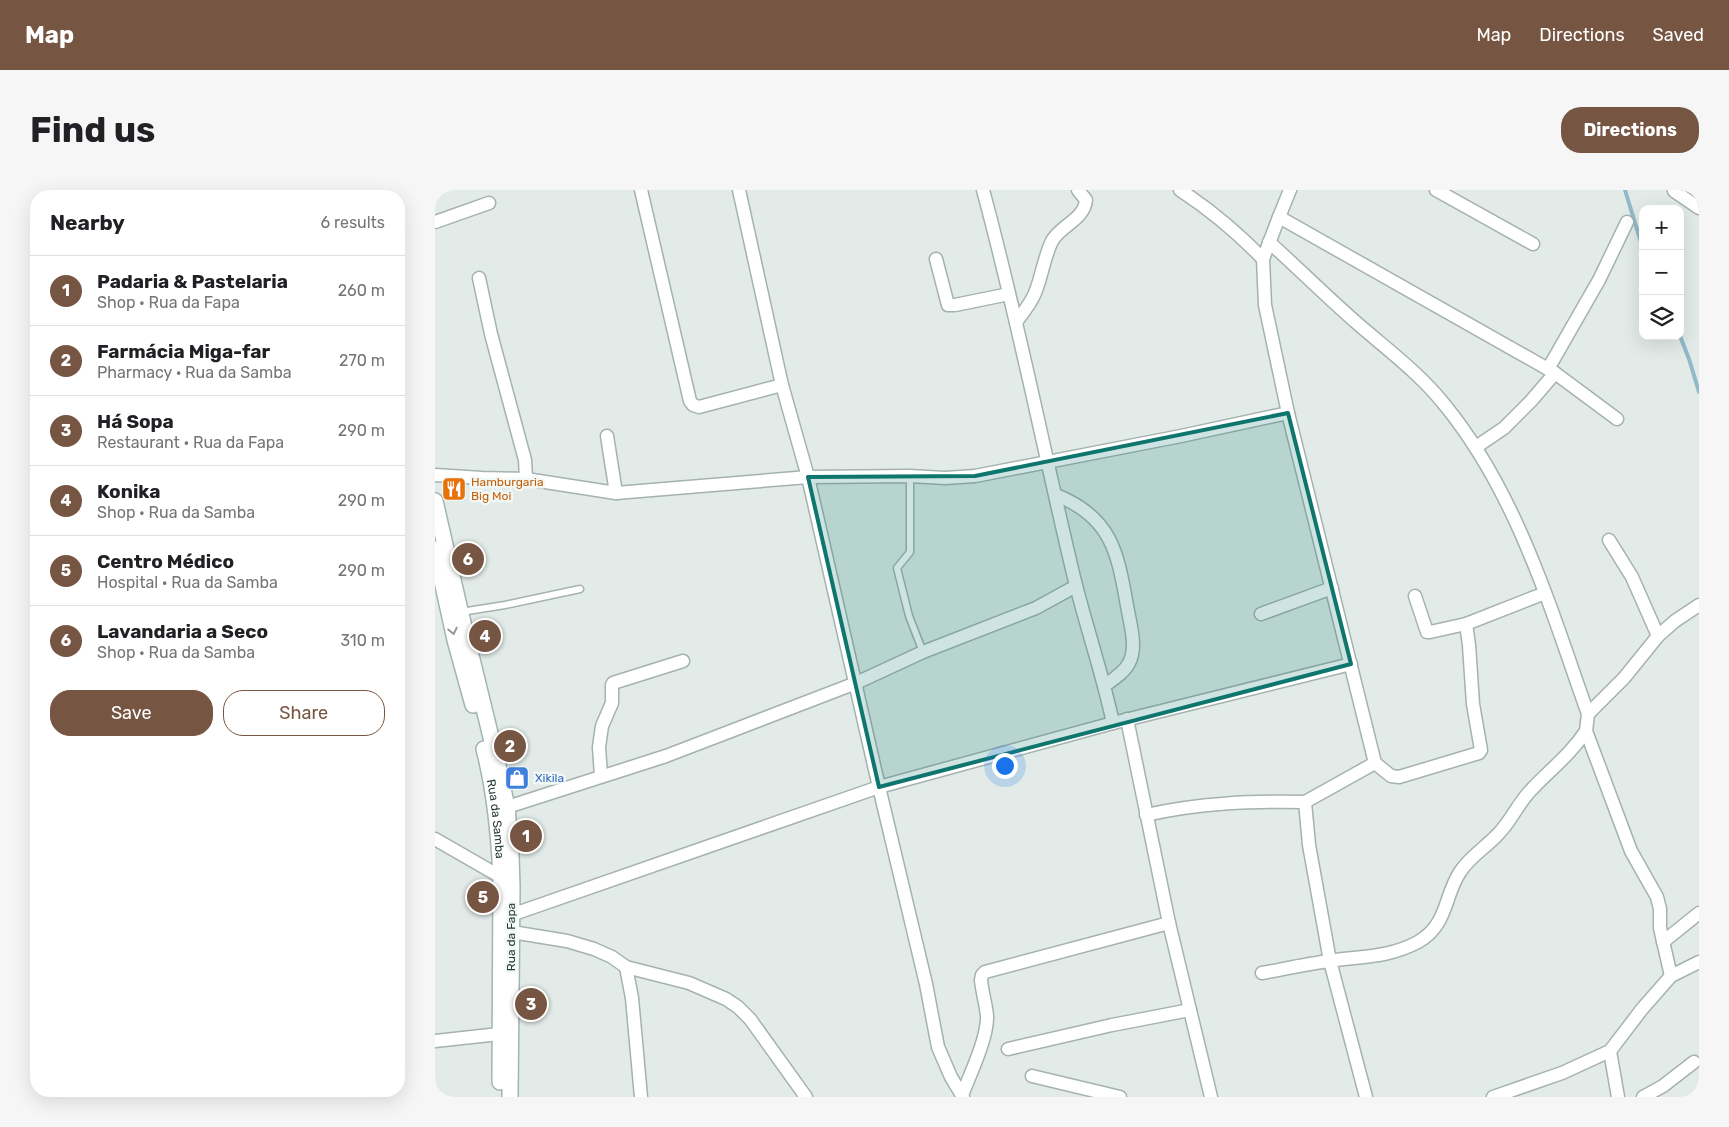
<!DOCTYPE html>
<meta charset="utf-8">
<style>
:root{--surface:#fff;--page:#f6f6f6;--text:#202124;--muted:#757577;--line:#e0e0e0;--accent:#775543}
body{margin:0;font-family:Rubik,sans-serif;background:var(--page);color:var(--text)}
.controls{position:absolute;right:15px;top:15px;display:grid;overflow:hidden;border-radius:10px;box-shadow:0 5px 20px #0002}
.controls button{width:45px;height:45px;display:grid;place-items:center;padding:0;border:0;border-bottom:1px solid var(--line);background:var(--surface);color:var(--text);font:25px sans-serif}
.you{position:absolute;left:569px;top:575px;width:18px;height:18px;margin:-12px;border:4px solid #fff;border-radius:50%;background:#1a73e8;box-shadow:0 0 0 8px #1a73e833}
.badge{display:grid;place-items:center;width:32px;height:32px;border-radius:50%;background:var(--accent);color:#fff;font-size:16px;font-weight:700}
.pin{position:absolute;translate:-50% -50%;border:2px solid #fff;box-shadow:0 1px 5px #0006}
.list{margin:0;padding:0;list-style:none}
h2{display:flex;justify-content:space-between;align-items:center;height:65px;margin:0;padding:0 20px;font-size:21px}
h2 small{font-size:16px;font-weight:400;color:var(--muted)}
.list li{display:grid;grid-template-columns:32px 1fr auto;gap:15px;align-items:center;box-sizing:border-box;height:70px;padding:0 20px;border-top:1px solid var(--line)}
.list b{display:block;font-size:19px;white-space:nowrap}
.list p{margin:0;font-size:16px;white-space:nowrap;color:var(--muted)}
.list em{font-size:16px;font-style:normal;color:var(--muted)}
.actions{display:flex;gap:10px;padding:15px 20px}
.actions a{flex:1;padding:11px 0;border:1px solid var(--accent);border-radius:20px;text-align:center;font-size:18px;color:var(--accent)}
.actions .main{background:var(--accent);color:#fff}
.icon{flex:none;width:28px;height:28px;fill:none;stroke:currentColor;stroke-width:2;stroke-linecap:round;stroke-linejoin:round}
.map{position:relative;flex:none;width:1264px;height:907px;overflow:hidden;border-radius:20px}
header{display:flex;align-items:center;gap:30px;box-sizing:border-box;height:70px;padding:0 25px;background:var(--accent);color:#fff}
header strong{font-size:24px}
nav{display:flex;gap:28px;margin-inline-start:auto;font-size:18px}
.intro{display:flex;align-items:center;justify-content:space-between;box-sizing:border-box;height:120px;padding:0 30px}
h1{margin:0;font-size:35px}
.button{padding:12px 22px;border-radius:20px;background:var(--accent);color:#fff;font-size:18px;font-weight:700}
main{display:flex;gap:30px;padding:0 30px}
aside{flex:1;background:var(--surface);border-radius:20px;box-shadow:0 5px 20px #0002}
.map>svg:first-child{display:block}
</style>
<header>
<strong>Map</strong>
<nav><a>Map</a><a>Directions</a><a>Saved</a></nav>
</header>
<div class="intro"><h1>Find us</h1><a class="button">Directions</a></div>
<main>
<aside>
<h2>Nearby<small>6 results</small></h2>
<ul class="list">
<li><span class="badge">1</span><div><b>Padaria &amp; Pastelaria</b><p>Shop · Rua da Fapa</p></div><em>260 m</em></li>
<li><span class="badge">2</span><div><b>Farmácia Miga-far</b><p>Pharmacy · Rua da Samba</p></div><em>270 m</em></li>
<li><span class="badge">3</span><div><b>Há Sopa</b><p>Restaurant · Rua da Fapa</p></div><em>290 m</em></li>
<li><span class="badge">4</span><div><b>Konika</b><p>Shop · Rua da Samba</p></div><em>290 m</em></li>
<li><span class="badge">5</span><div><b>Centro Médico</b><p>Hospital · Rua da Samba</p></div><em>290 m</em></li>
<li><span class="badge">6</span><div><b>Lavandaria a Seco</b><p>Shop · Rua da Samba</p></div><em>310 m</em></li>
</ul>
<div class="actions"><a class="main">Save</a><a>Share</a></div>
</aside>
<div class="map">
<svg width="1264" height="907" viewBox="0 0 1264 907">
<rect width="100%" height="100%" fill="#e2ebe8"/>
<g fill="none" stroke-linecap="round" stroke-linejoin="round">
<g stroke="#90baca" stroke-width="4">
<path d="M1190,0L1208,59"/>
<path d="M1245,146L1254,169L1264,202"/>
</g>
<defs>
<g id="service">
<path d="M475,286V362L462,378L474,426L488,462"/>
<path d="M26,422L70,415L145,399"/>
</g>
<g id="minor">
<path d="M206,0L255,211L258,215L264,217L347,195"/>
<path d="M304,0L347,195L373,287L444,597L491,794L503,857L516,887L528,907"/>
<path d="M548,0C582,125 607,253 637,379C649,431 667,481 678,533"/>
<path d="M745,0C777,21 802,42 828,69"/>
<path d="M855,0L844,27L828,69L830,115L853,223L940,573L870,612L874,655L895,771L931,907"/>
<path d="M1001,0L1098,54"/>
<path d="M1239,1L1264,18"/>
<path d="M844,27L1120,183L1182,229"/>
<path d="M0,32L54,13"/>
<path d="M834,52C864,79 893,108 923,134C953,160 984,183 1009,214C1082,303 1115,417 1153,524L1151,541L1196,661L1222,707L1225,719V738L1236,786"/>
<path d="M501,69L513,115H520L574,104"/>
<path d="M44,88L56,144L90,270L91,289"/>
<path d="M581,132C588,123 596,113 600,103C607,86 609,67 617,51C626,35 649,30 651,10L643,0"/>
<path d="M1113,179L1164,90L1192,32"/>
<path d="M172,246L181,303"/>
<path d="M1041,257L1069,238L1096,211L1120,183"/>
<path d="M0,285L47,288L91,289L181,303L373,287L475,286L510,288L540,286L746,246L853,223"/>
<path d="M621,305C679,328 683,366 693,421C696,437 702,458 694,473C689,483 677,490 669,496"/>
<path d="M1174,350L1197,387L1223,446"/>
<path d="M980,406L992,442H995L1031,434L1110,403"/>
<path d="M826,424L897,398"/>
<path d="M1153,524L1189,488L1223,446L1240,431L1264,415"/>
<path d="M692,529L734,733L776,907"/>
<path d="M940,573L956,586L964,587L1044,563L1046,560L1038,514L1034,455L1031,434"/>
<path d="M166,586L164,557L167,536L177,513V495L178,493L248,471"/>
<path d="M72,617L231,566L421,493L488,462L601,418L641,396"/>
<path d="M711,625C764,613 816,611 870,612"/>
<path d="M0,649L66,687"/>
<path d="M76,725L444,597L678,533L916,474"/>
<path d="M77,742L132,751L159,759L177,767L191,777L254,793L291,809L303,817L315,829L371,907"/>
<path d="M1228,752L1264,723"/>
<path d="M191,777L197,808L206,907"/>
<path d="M827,783C849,779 872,774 894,771C926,766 953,768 983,752C1013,735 1009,706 1025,682C1035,666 1053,656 1065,642C1077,629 1084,612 1097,599C1116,579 1135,565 1151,541"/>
<path d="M0,851L64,844"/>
<path d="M573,859L677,835L755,820"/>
<path d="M1175,861L1183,907"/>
<path d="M597,886L685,907"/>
<path d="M527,905C535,885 553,847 552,826C551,814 547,802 546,790L547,785L550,782L734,733"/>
<path d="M1058,907L1127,883L1175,861L1207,819L1236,786L1264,772"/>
<path d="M1208,907L1228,896L1259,872"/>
</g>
<g id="secondary">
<path d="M0,311L24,416L64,580L72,617L76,665L77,697L75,907"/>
<path d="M0,359L20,450L38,515"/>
<path id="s1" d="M49,559C60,601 64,644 66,687L65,892"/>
</g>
</defs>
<use href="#service" stroke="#a5b2af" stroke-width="9"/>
<use href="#minor" stroke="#a5b2af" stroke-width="15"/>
<use href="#secondary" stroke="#a2b5b0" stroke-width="18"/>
<use href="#service" stroke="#fff" stroke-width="6"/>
<use href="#minor" stroke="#fff" stroke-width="12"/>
<use href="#secondary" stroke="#fff" stroke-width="15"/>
</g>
<defs><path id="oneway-chevron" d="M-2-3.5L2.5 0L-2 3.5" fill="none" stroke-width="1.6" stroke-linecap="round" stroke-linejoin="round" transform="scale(1.25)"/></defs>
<use stroke="#929c9a" href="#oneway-chevron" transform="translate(18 441) rotate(78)"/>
<path fill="#0f766e" fill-opacity="0.2" stroke="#0f766e" stroke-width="4" stroke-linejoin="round" d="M853,223L916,474L444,597L373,287L540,286Z"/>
<defs>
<symbol id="restaurant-square" viewBox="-11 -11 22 22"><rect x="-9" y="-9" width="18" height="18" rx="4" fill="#e8710a" stroke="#f2f8f6"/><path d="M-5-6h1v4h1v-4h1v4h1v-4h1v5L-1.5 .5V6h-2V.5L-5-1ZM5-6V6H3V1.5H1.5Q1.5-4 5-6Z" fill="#fff"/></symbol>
<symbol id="shop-square" viewBox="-11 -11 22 22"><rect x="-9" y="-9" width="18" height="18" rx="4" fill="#3f7fe0" stroke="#f2f8f6"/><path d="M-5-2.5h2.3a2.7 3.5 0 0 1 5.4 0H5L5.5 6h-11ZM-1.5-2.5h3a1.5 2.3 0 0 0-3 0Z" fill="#fff"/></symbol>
</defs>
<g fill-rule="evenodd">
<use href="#restaurant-square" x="5" y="285" width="28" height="28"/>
<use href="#shop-square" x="68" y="574" width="28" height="28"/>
</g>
<g text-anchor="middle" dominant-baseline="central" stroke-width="5" stroke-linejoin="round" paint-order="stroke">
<g font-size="12" fill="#c56008" stroke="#f2f8f6" text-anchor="start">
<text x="36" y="292">Hamburgaria<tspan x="36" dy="14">Big Moi</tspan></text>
</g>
<g font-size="12" fill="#366cbe" stroke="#f2f8f6" text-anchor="start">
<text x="100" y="588">Xikila</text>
</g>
<g font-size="12" fill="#243a36" stroke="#f2f8f6">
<text stroke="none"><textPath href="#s1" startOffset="71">Rua da Samba</textPath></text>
<text transform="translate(76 747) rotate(-90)">Rua da Fapa</text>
</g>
</g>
</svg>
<div class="controls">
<button>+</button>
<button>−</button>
<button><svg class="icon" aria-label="layers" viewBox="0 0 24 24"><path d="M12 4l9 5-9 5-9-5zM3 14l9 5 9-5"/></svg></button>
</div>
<div class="you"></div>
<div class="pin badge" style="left:91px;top:646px">1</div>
<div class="pin badge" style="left:75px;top:556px">2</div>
<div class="pin badge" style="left:96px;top:814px">3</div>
<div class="pin badge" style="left:50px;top:446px">4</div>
<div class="pin badge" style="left:48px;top:707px">5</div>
<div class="pin badge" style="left:33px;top:369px">6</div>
</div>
</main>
